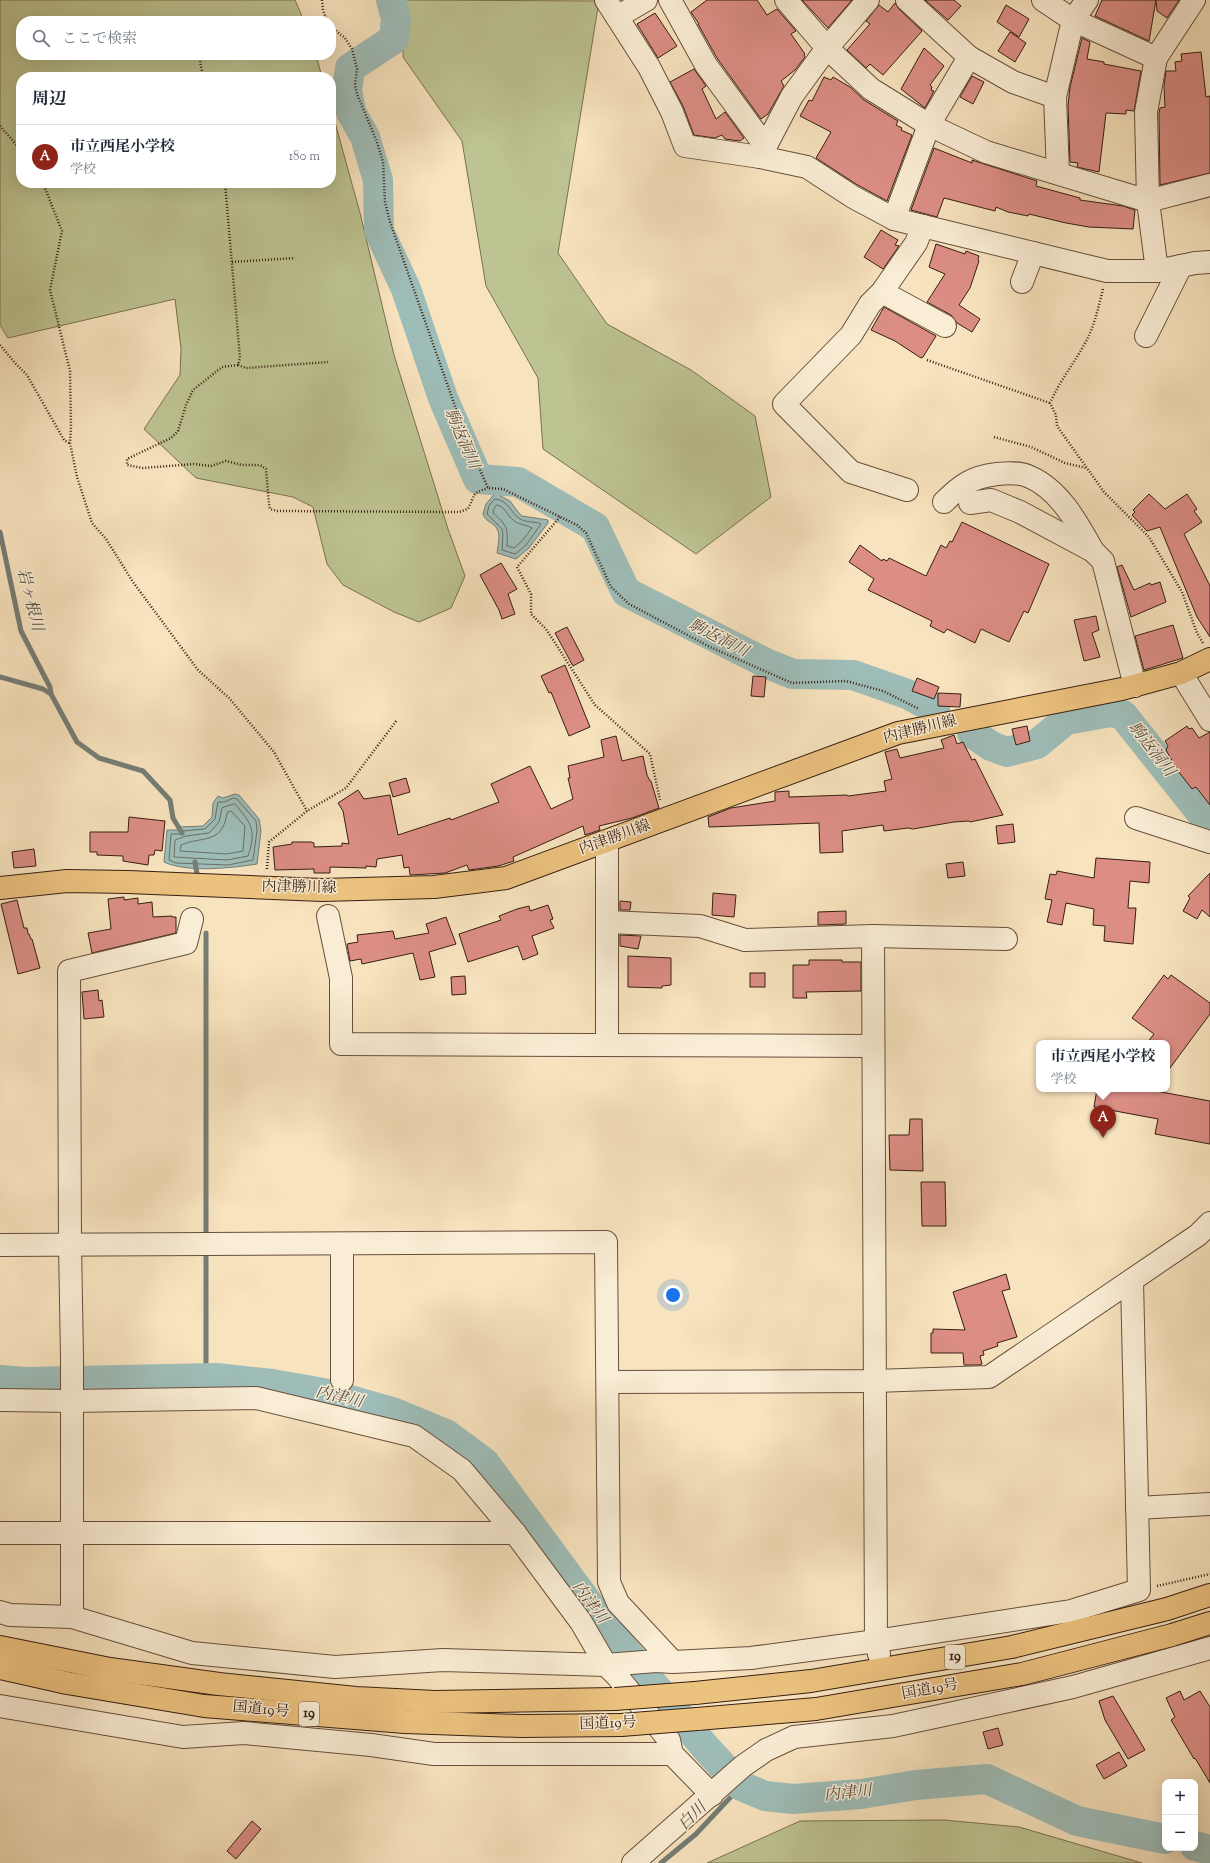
<!DOCTYPE html>
<html lang="ja">
<meta charset="utf-8">
<style>
:root{--surface:#fff;--page:#f6f6f7;--text:#1f2937;--muted:#747a83;--line:#e0e1e3;--accent:#8f2418}
body{margin:0;font-family:"Sorts Mill Goudy","Noto Serif JP",serif;background:var(--page);color:var(--text)}
.controls{position:absolute;right:12px;bottom:12px;display:grid;overflow:hidden;border-radius:8px;box-shadow:0 4px 16px #0002}
.controls button{width:36px;height:36px;display:grid;place-items:center;padding:0;border:0;border-bottom:1px solid var(--line);background:var(--surface);color:var(--text);font:20px sans-serif}
.you{position:absolute;left:673px;top:1295px;width:14px;height:14px;margin:-10px;border:3px solid #fff;border-radius:50%;background:#1a73e8;box-shadow:0 0 0 6px #1a73e833}
.badge{display:grid;place-items:center;width:26px;height:26px;border-radius:50%;background:var(--accent);color:#fff;font-size:13px;font-weight:700}
.pin{position:absolute;translate:-50% -33px;filter:drop-shadow(0 1px 2px #0008)}
.pin::after{content:'';position:absolute;top:21px;width:14px;height:12px;background:inherit;clip-path:polygon(0 0,100% 0,50% 100%)}
.popup{position:absolute;left:1036px;top:1040px;width:134px;height:52px;box-sizing:border-box;display:grid;place-content:center;border-radius:8px;background:var(--surface);filter:drop-shadow(0 1px 3px #0005);font-size:13px;white-space:nowrap;color:var(--muted)}
.popup b{font-size:15px;color:var(--text)}
.popup::after{content:'';position:absolute;left:50%;top:100%;margin-left:-8px;border:8px solid transparent;border-top-color:var(--surface)}
.list{margin:0;padding:0;list-style:none}
h2{display:flex;justify-content:space-between;align-items:center;height:52px;margin:0;padding:0 16px;font-size:17px}
h2 small{font-size:13px;font-weight:400;color:var(--muted)}
.list li{display:grid;grid-template-columns:26px 1fr auto;gap:12px;align-items:center;box-sizing:border-box;height:64px;padding:0 16px;border-top:1px solid var(--line)}
.list b{display:block;font-size:15px;white-space:nowrap}
.list p{margin:0;font-size:13px;white-space:nowrap;color:var(--muted)}
.list em{font-size:13px;font-style:normal;color:var(--muted)}
.icon{flex:none;width:22px;height:22px;fill:none;stroke:currentColor;stroke-width:2;stroke-linecap:round;stroke-linejoin:round}
.map{position:relative;flex:none;width:1210px;height:1863px;overflow:hidden}
.search{position:absolute;background:var(--surface);box-shadow:0 4px 16px #0002;left:16px;top:16px;width:320px;height:44px;display:flex;align-items:center;gap:10px;box-sizing:border-box;padding:0 14px;border-radius:16px;color:var(--muted);font-size:15px}
.panel{position:absolute;background:var(--surface);box-shadow:0 4px 16px #0002;left:16px;top:72px;width:320px;height:116px;border-radius:16px}
.map>svg:first-child{display:block}
</style>
<div class="map">
<svg width="1210" height="1863" viewBox="0 0 1210 1863">
<rect width="100%" height="100%" fill="#f7e3be"/>
<filter id="stains"><feTurbulence type="fractalNoise" baseFrequency=".005" numOctaves="4"/><feColorMatrix values="0 0 0 0 .2 0 0 0 0 .09 0 0 0 0 .02 0 0 0 .5 -.17"/></filter>
<radialGradient id="worn" r=".72"><stop offset=".6" stop-color="#630" stop-opacity="0"/><stop offset="1" stop-color="#630" stop-opacity=".3"/></radialGradient>
<g fill="#bdc391" stroke="#7a7051">
<path d="M0,0H295L304,21H21V55H316L322,77H21V183H331V108L360,213L394,355L448,529L465,576L451,608L419,622L394,612L343,585L327,564L313,507L293,497L196,478L144,429L180,375L181,348L175,299L8,338L0,325Z"/>
<path d="M404,0L599,1L558,253L607,324L691,370L755,416L771,497L696,554L543,449L538,378L486,286L462,141L403,57Z"/>
<path d="M944,1820L1019,1827L1142,1863H707L800,1821Z"/>
</g>
<g fill="#9ebdb8" stroke="#757d75">
<path d="M495,493L510,501L518,512L522,516L548,520V523L529,548L516,559L497,553C498,544 502,532 494,525C489,521 486,521 483,514L486,504Z"/>
<path d="M235,794L239,795L259,819L261,831L257,864C231,868 188,873 164,862L167,830H178L179,827L203,826L212,817L213,803L218,796L223,798Z"/>
</g>
<g fill="none" stroke-linecap="round" stroke-linejoin="round">
<g stroke="#6a6e64" stroke-width="1">
<path d="M495,499C509,500 510,513 520,519C526,523 535,521 541,524L526,545L515,554L502,550L503,535L502,529L487,514L489,506Z"/>
<path d="M497,505C505,507 506,513 511,518C517,525 525,524 532,528L522,541L514,548L507,546C508,528 507,525 493,513L494,509Z"/>
<path d="M234,798L237,799L256,821L257,831L253,860L228,865L176,863L169,860L171,834H179L183,831L205,829L215,819L218,802H224Z"/>
<path d="M235,804C251,823 257,830 248,856L227,860L174,857L175,840L186,836L209,833L219,822L222,808Z"/>
<path d="M231,811L245,826L243,851L227,854L180,851L181,845C201,836 223,845 227,813Z"/>
</g>
<g stroke="#757d75" stroke-width="5">
<path d="M0,532L21,631L50,687L51,694"/>
<path d="M0,677L43,689L51,694L77,742L99,758L143,771L170,800L173,818L182,833"/>
<path d="M195,862L197,874"/>
<path d="M206,933V1240"/>
<path d="M206,1250V1365L216,1378"/>
<path d="M661,1863L696,1834L741,1786"/>
</g>
<g stroke="#9ebdb8" stroke-width="30">
<path d="M391,0L396,18L394,39L350,68L347,90L351,112L365,137L378,180L379,231L406,289L443,398L478,479L518,482L595,527L626,592L768,664L793,674L853,675L907,694L935,709"/>
<path d="M972,733L991,746L1007,752L1037,744L1066,720L1111,712L1123,715L1205,818L1210,820"/>
<path d="M0,1380L27,1382L216,1378L272,1384L329,1394L395,1413L446,1434L484,1462L605,1626L705,1747L741,1786L765,1796L793,1799L861,1794L916,1785L987,1779L1077,1821L1165,1839"/>
<path d="M1195,1846L1210,1850"/>
</g>
</g>
<g fill="#dc8e85" stroke="#371e11">
<path d="M707,0H757L767,15L777,9L796,31L791,34L805,54L804,55L805,57L795,70L781,81L784,86L768,114L761,119L717,58L698,24H699L691,12Z"/>
<path d="M802,0H852L828,28Z"/>
<path d="M925,0H954L961,6L948,20Z"/>
<path d="M1102,0H1179L1167,18L1157,11L1156,0L1149,41L1095,16Z"/>
<path d="M895,3L899,9L922,31L883,75L870,64L866,68L847,50L870,24L866,21L879,5L888,12Z"/>
<path d="M1006,5L1029,19L1019,37L997,22Z"/>
<path d="M655,13L677,46L658,58L637,24Z"/>
<path d="M1010,32L1026,43L1015,62L998,51Z"/>
<path d="M1082,38L1090,42L1087,59L1104,62V64L1141,71L1134,111L1126,110V114L1106,113L1099,172L1077,167L1078,163L1070,162L1068,106L1070,87Z"/>
<path d="M924,48L944,66L930,85L932,87L931,90L934,91L925,108L901,89Z"/>
<path d="M1201,52L1206,97L1210,96V173L1160,185L1159,113L1160,108L1165,107L1164,86L1166,71H1176L1175,62L1182,61L1181,54Z"/>
<path d="M694,69L706,86L702,89L716,119L725,112L744,138L740,141L725,139L722,135L715,138L694,135L683,106L670,82Z"/>
<path d="M972,76L984,82L973,104L960,97Z"/>
<path d="M824,77L831,80L833,77L850,87L864,100L898,121L896,125L902,128L901,130L912,135L887,201L856,184L816,158L831,132L800,116L809,100L812,101Z"/>
<path d="M934,148L972,163V160L975,161L1037,181L1036,186L1080,198V200L1123,206L1135,210L1133,229L1089,227L1066,223L1029,214L1028,216L1008,212L996,207L995,211L944,198L937,217L911,210Z"/>
<path d="M881,230L898,240L895,245L899,246L883,269L864,257Z"/>
<path d="M936,244L965,254L966,251L979,256L978,260L979,261L970,288L959,305L980,319L972,332L957,323L951,315L927,302L945,274L929,267Z"/>
<path d="M884,307L936,336L923,357L921,358L895,341L871,330Z"/>
<path d="M1149,494L1165,509L1187,494L1197,509L1194,511L1202,522L1184,534L1210,586V637L1197,617L1160,527L1147,531L1132,515L1135,512L1133,510Z"/>
<path d="M962,522L1049,564L1028,613L1024,611L1009,642L981,629L975,643L947,629L944,633L930,626L932,621L868,590L874,579L849,562L860,545L882,561L883,559L887,561L889,558L926,576L941,545L946,548L950,541L952,542Z"/>
<path d="M501,563L517,589L508,594L515,614L502,619L499,610L480,575Z"/>
<path d="M1122,565L1134,590L1150,583L1151,585L1160,582L1166,602L1131,617L1117,567Z"/>
<path d="M1096,616L1099,630L1092,633L1100,657L1084,661L1074,620Z"/>
<path d="M1173,625L1183,658L1144,670L1135,636Z"/>
<path d="M567,627L584,660L573,666L555,633Z"/>
<path d="M565,665L590,727L569,736L551,692L549,693L541,676Z"/>
<path d="M753,676L766,677L764,697L751,696Z"/>
<path d="M917,678L939,687L934,699L912,691Z"/>
<path d="M938,693L961,694L960,707L938,706Z"/>
<path d="M1027,726L1030,741L1016,745L1012,729Z"/>
<path d="M1187,726L1189,729L1192,728L1199,738L1210,732V805L1196,787L1192,789L1178,771L1166,750L1168,746L1165,741Z"/>
<path d="M954,735L957,744L963,742L972,760L975,759L1003,815L970,822L969,821L954,822L913,829L908,828L884,831L883,825L842,831L843,852L820,853L819,823L709,827L708,817L731,808L775,801V792L789,791V797L847,795L848,796L886,791L884,781L892,779L885,752L897,749L900,758L944,748L941,740Z"/>
<path d="M616,736L622,761L643,756L647,775L650,781H651L659,808L632,818L599,826L600,830L585,835L583,826L513,857L514,861L498,866L469,870L467,865L445,873L410,875L409,867L404,868L402,855L377,859L376,867L366,866V868L330,867V873H314V869L275,870L273,847L292,844V842H311L314,843V847L342,846V843L349,844L343,811L338,803L358,790L364,799L390,795L398,835L450,818L451,820L499,802L491,784L530,766L551,809L573,799L568,778H570L568,766L604,757L601,740Z"/>
<path d="M406,778L410,792L393,797L389,783Z"/>
<path d="M129,817L165,821L162,851L155,850L154,855H149L148,865L123,861V856L97,855V852H90V832H128Z"/>
<path d="M1013,824L1015,842L998,844L996,826Z"/>
<path d="M34,849L36,866L14,868L12,852Z"/>
<path d="M1096,858L1150,862L1149,883L1130,881L1128,908H1136L1133,944L1104,941L1105,926L1093,925L1094,909L1066,903L1062,925L1047,922L1052,900L1045,899L1050,874L1056,875L1057,871L1094,878Z"/>
<path d="M963,862L965,876L948,878L946,864Z"/>
<path d="M1210,873V917L1202,910L1197,919L1183,911L1190,898L1188,896Z"/>
<path d="M713,893L736,895L734,917L712,915Z"/>
<path d="M124,897V900L138,898V904L152,902L153,917L172,916V917H176V933L92,953L88,933L111,929L108,899Z"/>
<path d="M17,900L24,928H27L28,934H29L31,939H32L40,968L18,974L1,904Z"/>
<path d="M620,901L631,902L630,910H620Z"/>
<path d="M548,905L553,919L550,920L554,928L532,936L538,954L523,960L518,946L468,962L459,934L501,920L499,916L517,909L529,906L530,911Z"/>
<path d="M846,911V924L818,925V912Z"/>
<path d="M446,917L456,944L429,952L435,977L420,980L413,953L362,964L361,959L350,961L347,944L358,942L357,935L393,931L395,939L429,933L426,924Z"/>
<path d="M620,935L641,936L638,949L620,946Z"/>
<path d="M628,956L671,958V985L662,986V988L628,987Z"/>
<path d="M809,960H842V962H861V991L806,992L807,998H793V965H809Z"/>
<rect x="750" y="973" width="15" height="14"/>
<path d="M1164,975L1168,979L1171,975L1210,1003V1014L1167,1072V1043H1147L1154,1034L1132,1018Z"/>
<path d="M465,976L466,994L452,995L451,977Z"/>
<path d="M98,990L99,1001L102,1000L104,1017L84,1019L82,992Z"/>
<path d="M1097,1089H1145L1210,1101V1144L1155,1134L1158,1119L1094,1107Z"/>
<path d="M910,1119H922L923,1171L890,1170L889,1135H909Z"/>
<path d="M921,1182H945L946,1226H922Z"/>
<path d="M1006,1274L1010,1289L1002,1291L1017,1337L997,1343L998,1346L983,1351L984,1355L980,1356L982,1364L979,1365H964L963,1353H931V1333H933V1329L965,1330L953,1292Z"/>
<path d="M1180,1691L1184,1700L1200,1691L1210,1707V1783L1195,1758L1194,1759L1171,1720L1175,1717L1166,1698Z"/>
<path d="M1113,1696L1145,1750L1128,1759L1105,1720L1099,1701Z"/>
<path d="M998,1728L1003,1745L988,1749L983,1732Z"/>
<path d="M1119,1752L1127,1766L1104,1779L1096,1765Z"/>
<path d="M252,1821L261,1829L236,1859L227,1851Z"/>
</g>
<g fill="none" stroke-linecap="round" stroke-linejoin="round">
<path stroke="#d1bc9b" stroke-width="22" stroke-dasharray="22 11" stroke-linecap="butt" d="M879,1654L891,1711"/>
<defs>
<g id="minor">
<path d="M606,0L649,67L672,112L685,146L760,157L807,167L853,197L894,219L1107,271H1157L1195,263L1210,262"/>
<path d="M670,0L706,65L766,147"/>
<path d="M786,0L827,48L871,89L929,125L986,152L1148,201L1210,185"/>
<path d="M907,0L969,57L1013,82L1055,97"/>
<path d="M1043,0L1073,20L1156,58"/>
<path d="M617,17L646,0"/>
<path d="M760,157L792,96L827,48L868,0"/>
<path d="M1058,173L1055,97L1073,20L1087,0"/>
<path d="M894,219L929,125L969,57"/>
<path d="M1157,271L1148,201L1146,112L1156,58L1194,0"/>
<path d="M1022,282L1033,253"/>
<path d="M882,292L945,326"/>
<path d="M1146,336L1181,266"/>
<path d="M907,490L851,472L784,404L851,335L870,304L882,292L916,243L923,226"/>
<path d="M944,502C961,485 972,477 997,474C1007,473 1020,472 1030,477C1060,490 1078,524 1093,551"/>
<path d="M970,503L991,500L1020,512L1093,551L1103,561L1135,686"/>
<path d="M1181,673L1210,720"/>
<path d="M1136,818L1210,842"/>
<path d="M607,842V1045"/>
<path d="M328,916L341,978V1044L873,1046"/>
<path d="M608,922L700,926L745,940L873,936L1006,939"/>
<path d="M873,936L876,1641L879,1654"/>
<path d="M0,1245L606,1242L609,1582L618,1603L673,1662"/>
<path d="M342,1380V1244"/>
<path d="M608,1382L875,1381L989,1377L1198,1235L1210,1223"/>
<path d="M0,1400L72,1401L256,1398L414,1436L462,1470L515,1533L581,1622L606,1665L617,1676L669,1740L672,1754L712,1795"/>
<path d="M1137,1508L1210,1504"/>
<path d="M0,1533H515"/>
<path d="M0,1612L10,1615L72,1617L192,1653L335,1667L443,1660L606,1665L656,1661L673,1662L751,1658L876,1641L1071,1611L1139,1590L1132,1280"/>
<path d="M72,1617V1358L70,1245L69,971L186,943L192,919"/>
<path d="M0,1706L183,1737L244,1733L371,1745L434,1754H672"/>
<path d="M633,1863L743,1766L766,1750L794,1737L893,1726L1073,1687L1210,1648"/>
</g>
<path id="major" d="M0,888L67,881L128,882L322,890L434,887L506,878L898,733L1122,689L1181,673L1210,659"/>
<g id="highway">
<path d="M0,1647L110,1669L219,1684L356,1698L435,1702L615,1699"/>
<path d="M0,1668L67,1683L204,1706L405,1722L520,1726L621,1725"/>
<path d="M695,1693L811,1681L1012,1647L1167,1609L1210,1595"/>
<path d="M697,1719L816,1709L1022,1674L1172,1635L1210,1623"/>
</g>
</defs>
<use href="#minor" stroke="#674f3c" stroke-width="24"/>
<use href="#major" stroke="#371e11" stroke-width="24"/>
<use href="#highway" stroke="#371e11" stroke-width="24"/>
<g stroke="#371e11" stroke-width="2.5" stroke-dasharray="1 2" stroke-linecap="butt">
<path d="M322,0L323,10L327,21"/>
<path d="M331,27L345,38L352,49L357,69L355,85L357,94L377,142L383,162L385,202L390,222L468,443L488,488L503,489L577,525L586,533L611,587L629,604L710,647L792,683L846,681L883,691L919,709"/>
<path d="M199,55L203,77"/>
<path d="M0,126L21,150"/>
<path d="M43,183L62,231L50,290L70,371L71,427L70,443L77,477L92,523L106,539L133,582L198,670L229,698L274,752L307,811"/>
<path d="M225,183L240,358L238,365L222,367L193,390L186,405L178,431L171,438L127,459V465L143,468L194,464L211,466L226,461L242,465H260L266,469L269,504L270,509L277,511L459,512L468,509C476,494 470,494 488,488"/>
<path d="M232,262L295,258"/>
<path d="M1103,289C1098,309 1094,328 1084,345C1073,365 1059,382 1050,403L1056,415L1057,426L1104,492L1149,537L1182,592L1197,633L1203,643"/>
<path d="M0,345L15,363L27,375L64,440L69,443"/>
<path d="M927,360L1050,403"/>
<path d="M238,365L246,368L328,362"/>
<path d="M994,437L1031,447L1065,463L1086,468"/>
<path d="M560,517L517,567L531,594V614L546,629L595,705L650,754L660,800"/>
<path d="M267,869L269,842L307,811L346,788L397,720"/>
<path d="M1157,1586L1210,1574"/>
</g>
<use href="#minor" stroke="#faedd5" stroke-width="22"/>
<use href="#major" stroke="#ecc27f" stroke-width="22"/>
<use href="#highway" stroke="#ecc27f" stroke-width="22"/>
<defs>
<g id="highway-bridge">
<path d="M615,1699L695,1693"/>
<path d="M621,1725L697,1719"/>
</g>
</defs>
<use href="#highway-bridge" stroke="#371e11" stroke-width="24" stroke-linecap="butt"/>
<use href="#highway-bridge" stroke="#ecc27f" stroke-width="22"/>
</g>
<g text-anchor="middle" dominant-baseline="central" stroke-width="3" stroke-linejoin="round" paint-order="stroke">
<g fill="#faedd5" stroke="#725c4c" stroke-width="1">
<rect x="945" y="1645" width="20" height="24" rx="3"/>
<rect x="299" y="1702" width="20" height="24" rx="3"/>
</g>
<g font-size="14" font-weight="bold" fill="#371e11">
<text x="955" y="1657">19</text>
<text x="309" y="1714">19</text>
</g>
<g font-size="15" fill="#371e11" stroke="#faedd5">
<text transform="translate(920 730) rotate(-14)">内津勝川線</text>
<text transform="translate(615 838) rotate(-20)">内津勝川線</text>
<text transform="translate(299 888) rotate(1)">内津勝川線</text>
<text transform="translate(930 1690) rotate(-10)">国道19号</text>
<text transform="translate(261 1710) rotate(5)">国道19号</text>
<text transform="translate(608 1724) rotate(-2)">国道19号</text>
</g>
<g font-size="16" font-style="italic" fill="#564e43" stroke="#faedd5">
<text transform="translate(461 439) rotate(67)">駒返洞川</text>
<text transform="translate(29 600) rotate(76)">岩ヶ根川</text>
<text transform="translate(718 639) rotate(27)">駒返洞川</text>
<text transform="translate(1151 750) rotate(52)">駒返洞川</text>
<text transform="translate(339 1398) rotate(13)">内津川</text>
<text transform="translate(589 1603) rotate(53)">内津川</text>
<text transform="translate(848 1794) rotate(-6)">内津川</text>
<text transform="translate(693 1817) rotate(-45)">白川</text>
</g>
</g>
<rect width="100%" height="100%" filter="url(#stains)"/>
<rect width="100%" height="100%" fill="url(#worn)"/>
</svg>
<div class="controls">
<button>+</button>
<button>−</button>
</div>
<div class="you"></div>
<div class="pin badge" style="left:1103px;top:1138px">A</div>
<div class="popup"><b>市立西尾小学校</b>学校</div>
<div class="search"><svg class="icon" aria-label="search" viewBox="0 0 24 24"><circle cx="10" cy="10" r="6"/><path d="M15 15l6 6"/></svg>ここで検索</div>
<section class="panel">
<h2>周辺<small></small></h2>
<ul class="list">
<li><span class="badge">A</span><div><b>市立西尾小学校</b><p>学校</p></div><em>180 m</em></li>
</ul>
</section>
</div>
